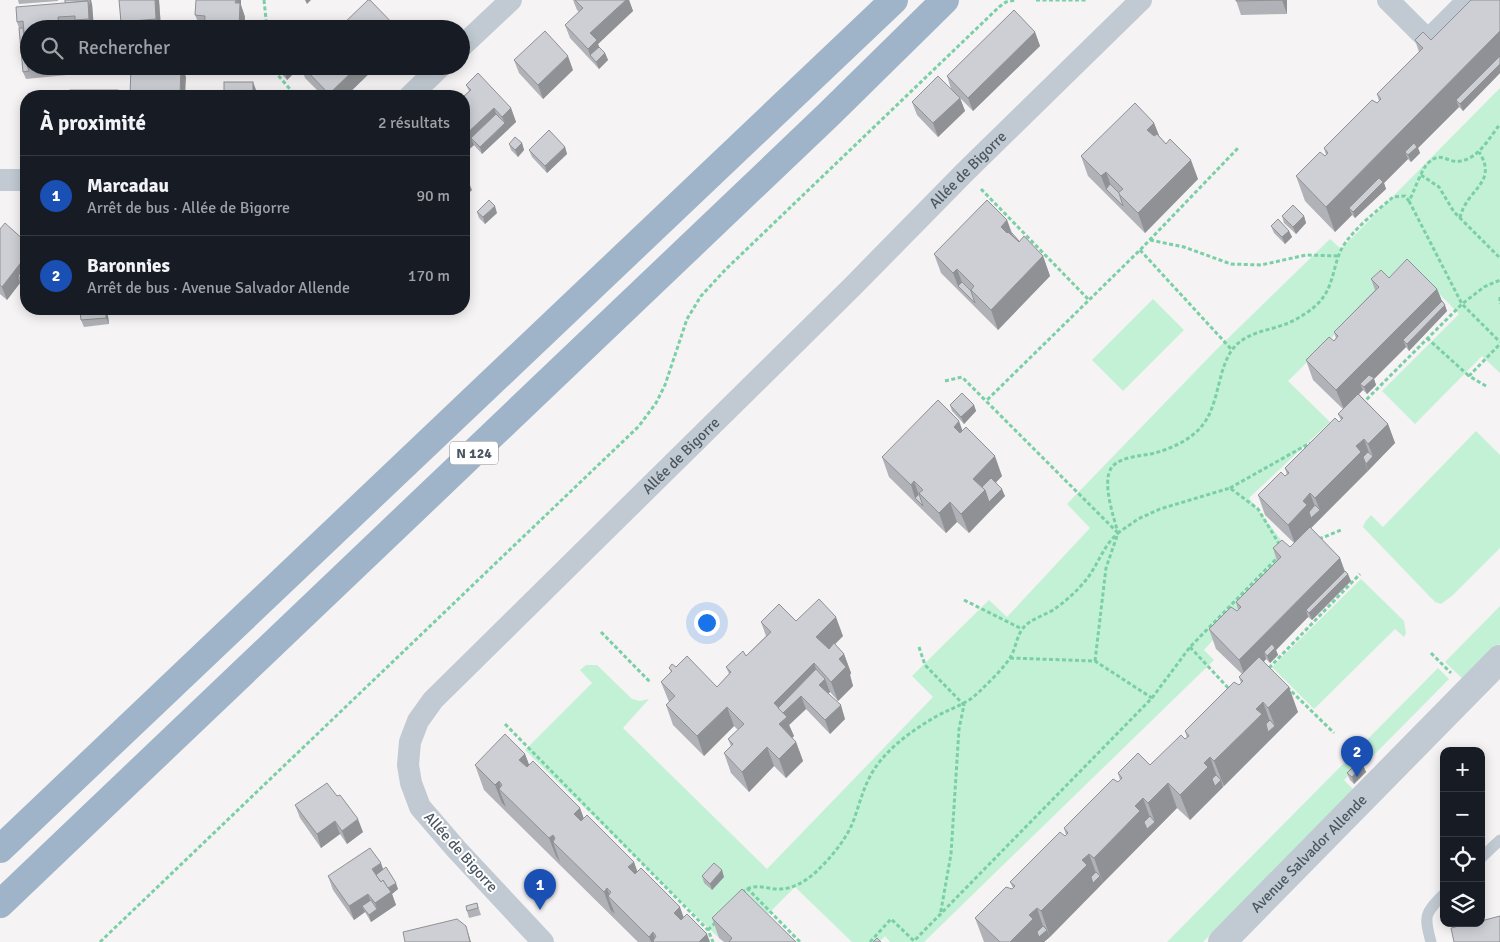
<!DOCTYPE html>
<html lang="fr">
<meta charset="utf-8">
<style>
:root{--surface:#171b24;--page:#242831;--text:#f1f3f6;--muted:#9ea1a6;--line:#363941;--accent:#8c9099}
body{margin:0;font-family:Signika,sans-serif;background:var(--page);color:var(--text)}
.controls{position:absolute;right:15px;bottom:15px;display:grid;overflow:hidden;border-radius:10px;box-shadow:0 2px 12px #0003}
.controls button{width:45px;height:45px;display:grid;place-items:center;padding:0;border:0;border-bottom:1px solid var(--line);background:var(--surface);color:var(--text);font:25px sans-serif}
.you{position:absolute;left:706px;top:622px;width:18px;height:18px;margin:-12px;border:4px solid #fff;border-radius:50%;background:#1a73e8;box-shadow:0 0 0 8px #1a73e833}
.badge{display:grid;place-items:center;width:32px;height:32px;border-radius:50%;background:var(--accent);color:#fff;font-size:16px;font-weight:700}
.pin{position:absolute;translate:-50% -41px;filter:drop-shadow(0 1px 2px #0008)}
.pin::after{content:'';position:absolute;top:26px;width:18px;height:15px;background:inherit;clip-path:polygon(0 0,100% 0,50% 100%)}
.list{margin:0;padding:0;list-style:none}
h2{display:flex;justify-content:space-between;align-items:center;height:65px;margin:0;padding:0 20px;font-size:21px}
h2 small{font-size:16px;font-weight:400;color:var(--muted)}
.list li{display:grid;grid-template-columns:32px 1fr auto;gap:15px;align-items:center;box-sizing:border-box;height:80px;padding:0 20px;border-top:1px solid var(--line)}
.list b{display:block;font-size:19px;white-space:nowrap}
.list p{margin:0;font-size:16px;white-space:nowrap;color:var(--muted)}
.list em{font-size:16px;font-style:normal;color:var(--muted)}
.icon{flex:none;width:28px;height:28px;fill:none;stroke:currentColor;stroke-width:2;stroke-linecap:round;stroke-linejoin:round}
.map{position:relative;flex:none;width:1500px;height:942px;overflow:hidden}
.search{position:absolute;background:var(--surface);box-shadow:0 2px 12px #0003;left:20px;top:20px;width:450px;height:55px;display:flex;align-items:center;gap:12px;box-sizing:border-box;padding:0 18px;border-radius:28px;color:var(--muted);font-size:19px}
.panel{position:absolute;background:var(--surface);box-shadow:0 2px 12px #0003;left:20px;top:90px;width:450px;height:225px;border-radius:20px}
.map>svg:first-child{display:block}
</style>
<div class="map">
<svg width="1500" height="942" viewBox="0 0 1500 942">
<rect width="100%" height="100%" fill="#f5f3f3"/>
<g fill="#c3f1d5">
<path d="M1500,88V373L1482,356L1415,424L1382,391L1459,314L1408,262L1288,381L1330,422L1249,498L1281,540L1276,569L1204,650L1214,660L924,942H890L885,936L879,942H852L795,887L768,914L754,901L718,937L525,750L592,683L580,670L586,665H597L632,699L640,701L649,699L623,728L767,869L933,697L912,676L989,600L1007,617L1090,528L1067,504L1216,350L1330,239L1341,249Z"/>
<path d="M1153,299L1184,330L1123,391L1092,360Z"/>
<path d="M1476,431L1500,455V548L1453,595L1441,604L1435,602L1363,527L1365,522L1371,515L1383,527Z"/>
<path d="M1361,579L1404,621L1406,633L1404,637L1395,629L1314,709L1272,667Z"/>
<path d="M1500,606V644L1464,680L1445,662Z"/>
<path d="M1438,668L1449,679L1364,765L1361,763L1344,780L1354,790L1203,942H1167Z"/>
</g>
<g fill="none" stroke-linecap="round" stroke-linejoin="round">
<g stroke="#7ad0a6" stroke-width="3" stroke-dasharray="4 2.5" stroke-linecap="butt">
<path d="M264,0L267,29"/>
<path d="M1036,0H1088"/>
<path d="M270,66L296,96"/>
<path d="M1421,175L1439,187L1454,212L1500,258"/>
<path d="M981,189L1088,299"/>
<path d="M1409,201L1462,304L1500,342"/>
<path d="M1460,218C1466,189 1499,183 1479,152"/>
<path d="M1150,240L1184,247L1231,264L1261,265L1306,255L1339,256"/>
<path d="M1140,250L1232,350"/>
<path d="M1500,297V304"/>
<path d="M1427,338L1469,376"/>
<path d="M945,381L962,377L986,401"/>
<path d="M1486,386L1469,376L1500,344"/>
<path d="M1362,404L1462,304L1484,287L1500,280"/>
<path d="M1230,488L1310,443"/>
<path d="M1118,533L986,401L1140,250L1239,147"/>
<path d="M1319,539L1341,530"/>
<path d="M964,600L1022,629"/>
<path d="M601,632L651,683"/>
<path d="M919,647L925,665L964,705L959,729L951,854L940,916"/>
<path d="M1190,647L1231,691"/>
<path d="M1431,653L1451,673"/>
<path d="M1010,658L1095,661L1152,698"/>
<path d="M1095,661L1106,568L1118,533L1138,519L1160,509L1230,488L1258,509L1281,547"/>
<path d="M1269,668L1360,574"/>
<path d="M1287,687L1334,733"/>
<path d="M505,724L708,930L713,942"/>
<path d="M747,888L800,942"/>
<path d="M742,893C754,881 767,890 781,889C797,888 810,878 820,868C833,855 846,839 853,822C861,800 865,779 881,760C896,742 916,728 937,716C953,707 964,706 979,692C989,682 1002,670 1010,658C1016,649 1016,636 1024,627C1031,619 1043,616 1053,610C1065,602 1077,591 1086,580C1098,565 1103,546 1118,533C1114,518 1101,481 1112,467C1121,456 1143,456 1155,453C1172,448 1190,440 1201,427C1219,407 1217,371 1232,350C1245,332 1268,331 1286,324C1298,319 1313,310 1321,300C1334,285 1333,265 1342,248C1353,229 1377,211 1393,197L1405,196L1409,201C1414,192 1422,168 1428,163C1442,150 1447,164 1461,161C1479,158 1490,137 1500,124"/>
<path d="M708,930L716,922"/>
<path d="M100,942L639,426L656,403L665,385L687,319L701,296L726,269L999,7L1006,2L1015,0"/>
<path d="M870,942L891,919L914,941L1152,698L1190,647L1279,556"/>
</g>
<g stroke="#c1cad2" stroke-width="11">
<path d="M1481,858L1500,840"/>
<path d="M1431,942C1424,916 1424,914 1444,894"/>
</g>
<g stroke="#c1cad2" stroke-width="22">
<path d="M1388,0L1428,40L1468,0"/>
<path d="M461,47L511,0"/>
<path d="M410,96L441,66"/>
<path d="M0,180H26"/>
<path id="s1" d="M543,942L457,850L420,807L411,783L408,765L410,742L418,721L433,700L852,287L965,172L1141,0"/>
</g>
<path stroke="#c1cad2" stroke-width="28" id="s2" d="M1222,942L1500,659"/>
<g stroke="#9fb4c9" stroke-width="28">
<path d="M0,849L894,0"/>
<path d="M0,904L828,115L945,0"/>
</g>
</g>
<g fill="#b0b2b7">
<path d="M18,0H58V1L19,4Z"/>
<path d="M119,0H159L161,29H123L121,22Z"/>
<path d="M573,0H629L633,11L598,44L599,47L605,53L608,60L599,69L570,38L565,25L579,12L577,10Z"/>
<path d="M1236,0H1287V14L1241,15Z"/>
<path d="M1500,0V73L1463,111L1459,107L1418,148L1420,153L1411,162L1408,159L1384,183L1386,189L1355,218L1352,215L1335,232L1305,201L1296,176L1325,156L1326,155L1324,148L1379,101L1377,94L1419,52L1415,40H1431Z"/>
<path d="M92,4L94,29H29V66H66L67,75L26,79L23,72L19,28L17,22Z"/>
<path d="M241,5L245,17L244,29H198V22L195,15Z"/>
<path d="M1035,32L1040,46L973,111L956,94L960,98L965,111L938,137L917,115L912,102L951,89L947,76Z"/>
<path d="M514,60L573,70L543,99L519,73Z"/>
<path d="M276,66H377L346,96H323L305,78L301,66L287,80L277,69Z"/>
<path d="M466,85L511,108L516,122L482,154L474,145L464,154V96L469,91Z"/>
<path d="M1154,123L1159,136L1198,179L1145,233L1088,176L1081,156Z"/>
<path d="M522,143L524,150L518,157L511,150L509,144Z"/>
<path d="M565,147L567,154L547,173L532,157L529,150Z"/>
<path d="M477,212L497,213L485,224L479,218Z"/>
<path d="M1282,216H1304L1306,223L1296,234L1284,223Z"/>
<path d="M1007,220L1012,233L1019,241L1043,256L1050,276L998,330L941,273L934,254Z"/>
<path d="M1271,226L1289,231L1292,237L1285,244L1274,233Z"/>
<path d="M0,229L26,242V288L20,283L7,300L0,294Z"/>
<path d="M1389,278L1437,289L1442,301L1447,311L1409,351L1406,347L1374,379L1376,385L1367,394L1363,390L1359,394L1388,424L1395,443L1311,528L1340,558L1345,571L1351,581L1312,620L1308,617L1276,650L1278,655L1270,663L1266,659L1264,662L1298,712L1190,820L1177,808L1044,942H984L975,918L1013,888L1010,882L1066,835L1064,828L1118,782L1120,780L1118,773L1150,765L1187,738L1185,731L1241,683L1239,677L1242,674L1216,649L1209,629L1238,610L1236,602L1277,561L1273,548L1290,547L1294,543L1265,515L1258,495L1285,476L1287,475L1285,468L1339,422L1341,420L1338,414L1343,409L1313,380L1306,360L1334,341L1336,338L1334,332L1375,290L1371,279Z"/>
<path d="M108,316L109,324L84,327L81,320Z"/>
<path d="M950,405H974L976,411L964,424L952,411Z"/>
<path d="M962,430L1002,476L996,482L1005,496L969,533L957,522L946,533L889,477L882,457Z"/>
<path d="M796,621L843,636L835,644L844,654L851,673L850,675L853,686L838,701L830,692L828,694L845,719L830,734L806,709L789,725L794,736L792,738L796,742L803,761L786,778L774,766L749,792L731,773L724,753L731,746L728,739L738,730L734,726L704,756L673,725L666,705L669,702L661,682L671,672L669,668L717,687L729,674L726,667L746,656L766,636L761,622Z"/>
<path d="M525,754L529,765L580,808L584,819L634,862L637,872L710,942H638L484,790L475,765Z"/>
<path d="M1363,765L1366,772L1354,784L1350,780L1347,773Z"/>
<path d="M295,805L363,832L347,844L340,834L321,848L300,818Z"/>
<path d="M383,869L398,889L392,894L396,905L371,922L365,912L354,920L333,890L328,876Z"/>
<path d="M702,876L724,877L712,890L704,883Z"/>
<path d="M477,903L481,915L469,918L467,911Z"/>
<path d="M712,918L796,942H724L719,938Z"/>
</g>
<g fill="#909195">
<path d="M90,0H91L92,4L94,29H92L89,19L88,1Z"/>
<path d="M155,0H159L161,29H160L156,19Z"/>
<path d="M236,0H241V5L245,17L244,29H239Z"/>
<path d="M305,0H311L307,4Z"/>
<path d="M626,0H629L633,11L598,44L602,54L590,55L588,49L590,33Z"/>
<path d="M1282,0H1287V14Z"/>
<path d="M58,17L62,29H59Z"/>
<path d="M1500,31V73L1463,111L1460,104L1456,100L1459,107L1418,148L1420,153L1411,162L1408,155L1405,152L1408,159L1384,183L1386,189L1355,218L1353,212L1349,208L1352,215L1335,232L1326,207Z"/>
<path d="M1035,32L1040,46L973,111L968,98Z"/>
<path d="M605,53L608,60L599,69L596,62Z"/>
<path d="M568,56L573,70L543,99L538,85Z"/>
<path d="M64,66H66L67,75Z"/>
<path d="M181,66H182L186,77L185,96H180Z"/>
<path d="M292,66H301L287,80L285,73Z"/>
<path d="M358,66H377L346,96H330L329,94Z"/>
<path d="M253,82L258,95V96H253Z"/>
<path d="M960,98L965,111L938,137L933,123Z"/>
<path d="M494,108L499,121L471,138L474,145L464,154V136Z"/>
<path d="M511,108L516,122L482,154L480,147L505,123L502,117Z"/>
<path d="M1154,123L1162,143L1147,130Z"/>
<path d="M522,143L524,150L518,157L515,150Z"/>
<path d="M565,147L567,154L547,173L545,166Z"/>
<path d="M1191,160L1198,179L1145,233L1138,213Z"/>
<path d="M1106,172L1113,191L1106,189L1101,176Z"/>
<path d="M469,183L472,190L464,198V189Z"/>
<path d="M495,206L497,213L485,224L483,217Z"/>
<path d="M1304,216L1306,223L1296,234L1293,227Z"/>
<path d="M1007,220L1014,240L1001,227Z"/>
<path d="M1289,231L1292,237L1285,244L1282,237Z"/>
<path d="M26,256V275L18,276L20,283L7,300L2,287Z"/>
<path d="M1043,256L1050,276L998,330L991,310Z"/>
<path d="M957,269L964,288L958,286L953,273Z"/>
<path d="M1437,289L1444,306L1445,305L1447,311L1409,351L1407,344L1403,340L1406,347L1374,379L1376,385L1367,394L1364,387L1360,384L1363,390L1344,409L1336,390Z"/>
<path d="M106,309L108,316L109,324L106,318Z"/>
<path d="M974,405L976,411L964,424L961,417Z"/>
<path d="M959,421L966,440L954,427Z"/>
<path d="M1388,424L1395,443L1368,471L1366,464L1373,456L1368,444Z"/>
<path d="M1364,439L1371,458L1365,463L1368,471L1295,544L1288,525L1303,501L1310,493L1317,512L1320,510L1315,498L1356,446Z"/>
<path d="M995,456L1002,476L986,493L992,509L969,533L961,514L973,479Z"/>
<path d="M914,481L921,501L915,498L911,485Z"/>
<path d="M1002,489L1005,496L992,509L989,502Z"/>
<path d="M950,502L957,522L946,533L939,513Z"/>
<path d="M1340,558L1346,576L1348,574L1351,581L1312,620L1309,613L1306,610L1308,617L1276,650L1278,655L1270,663L1267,656L1264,652L1266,659L1246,679L1239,660Z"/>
<path d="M836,617L843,636L823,656L816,637Z"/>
<path d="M844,654L851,673L850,675L853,686L838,701L831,682L839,659Z"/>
<path d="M814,663L821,683L801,696L806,709L789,725L794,736L786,744L779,724L774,703Z"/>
<path d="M825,679L830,692L824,698L819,685Z"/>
<path d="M1289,687L1298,712L1224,786L1214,761L1256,709L1263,702L1272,727L1275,726L1268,708Z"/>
<path d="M841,705L845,719L830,734L825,720Z"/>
<path d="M727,707L734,726L704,756L697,736Z"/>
<path d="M796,742L803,761L786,778L779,759Z"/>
<path d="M767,747L774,766L749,792L742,772Z"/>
<path d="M525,754L535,780L519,760Z"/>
<path d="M1210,757L1219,782L1221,780L1223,787L1190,820L1180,795L1204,763Z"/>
<path d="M1363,765L1366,772L1354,784L1352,777Z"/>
<path d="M499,781L503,793L499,789L506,807L502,803L495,785Z"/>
<path d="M1168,783L1177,808L1103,883L1094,858L1135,806L1143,798L1152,823L1155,822L1148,803Z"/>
<path d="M580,808L589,833L574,814Z"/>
<path d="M358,819L363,832L347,844L342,831Z"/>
<path d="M335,821L340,834L321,848L317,834Z"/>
<path d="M553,835L557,846L553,842L560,862L556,856L549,838Z"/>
<path d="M1089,854L1098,878L1100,876L1103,883L1050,937L1041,911L1082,860Z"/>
<path d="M634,862L643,887L628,867Z"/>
<path d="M381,863L386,877L374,876L372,869Z"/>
<path d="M722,870L724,877L712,890L710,884Z"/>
<path d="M396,883L398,889L392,894L396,905L371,922L369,915L377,909L375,903L387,889Z"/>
<path d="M607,888L611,899L608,896L615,914L611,910L613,917L604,892Z"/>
<path d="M368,894L373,907L362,906L365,912L354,920L349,906Z"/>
<path d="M680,907L689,932L674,913Z"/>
<path d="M1037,908L1045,932L1047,930L1050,937L1044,942H1010L1029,915Z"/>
<path d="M466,926L471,942H470Z"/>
<path d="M653,932L656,942L653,941L654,942H651L649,937Z"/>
<path d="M707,934L710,942H699Z"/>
</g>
<g fill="#cdcfd5" stroke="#909195">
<path d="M65,0H90V7L88,1L65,3Z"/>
<path d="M119,0H155L156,19L121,22Z"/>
<path d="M196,0H236L235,3H240L239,29H204L205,16L195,15Z"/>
<path d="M368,0H370L398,29H338Z"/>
<path d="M575,0H626L590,33L597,40L588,49L565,25L583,8Z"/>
<path d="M1236,0H1282L1236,1Z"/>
<path d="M1471,0H1500V31L1326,207L1296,176L1320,152L1325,156L1328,153L1324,148L1372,100L1377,103L1381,99L1377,94L1423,48L1415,40L1423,32L1431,40Z"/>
<path d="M88,1L89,19L75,20V16L58,17L59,29H29V65H27L23,21L17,22L16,7Z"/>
<path d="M1014,10L1035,32L968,98L947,76Z"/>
<path d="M198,22H205L204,29H198Z"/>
<rect x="78" y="26" width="14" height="3"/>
<path d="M19,28H23L27,65L29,71L23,72Z"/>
<path d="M545,31L568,56L538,85L514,60Z"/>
<path d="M599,47L605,53L596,62L590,55Z"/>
<path d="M1500,56V64L1460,104L1456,100Z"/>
<path d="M131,66H181L180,96H130Z"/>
<path d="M279,66H292L285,73Z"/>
<path d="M302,66H358L329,94Z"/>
<path d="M478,73L511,108L502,117L494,108L464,136V96L471,90L466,85Z"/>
<path d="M938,76L960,98L933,123L912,102Z"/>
<rect x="224" y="82" width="29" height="14"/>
<rect x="70" y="90" width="48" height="6"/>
<path d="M1135,103L1154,123L1147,130L1154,136L1157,134L1166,144L1170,139L1191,160L1138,213L1118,193L1123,189L1106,172L1101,176L1081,156Z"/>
<path d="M496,114L505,123L480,147L471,138Z"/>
<path d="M549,130L565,147L545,166L529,150Z"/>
<path d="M515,137L522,143L515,150L509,144Z"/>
<path d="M1414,143L1417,147L1408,155L1405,152Z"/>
<path d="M464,177L469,183L464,189Z"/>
<path d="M1379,178L1383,182L1353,212L1349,208Z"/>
<path d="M1110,184L1119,193L1123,206L1106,189Z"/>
<path d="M489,200L495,206L483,217L477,212Z"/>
<path d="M987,200L1007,220L1001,227L1007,233L1008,232L1019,242L1024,236L1043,256L991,310L971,290L974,286L957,269L953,273L934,254Z"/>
<path d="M1293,205L1304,216L1293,227L1282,216Z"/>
<path d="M1278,219L1289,231L1282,237L1271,226Z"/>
<path d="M5,223L26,242V256L2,287L0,285V229Z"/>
<path d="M1012,233L1019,241V242L1011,234Z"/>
<path d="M1407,259L1437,289L1336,390L1306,360L1329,337L1334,341L1338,336L1334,332L1379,287L1371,279L1381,270L1389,278Z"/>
<path d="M26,266V280L25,282L18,276Z"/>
<path d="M962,282L971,291L975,303L958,286Z"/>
<path d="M1442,301L1445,305L1407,344L1403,340Z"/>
<path d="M106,309V318L81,320L80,311Z"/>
<path d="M1369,375L1374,378L1364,387L1360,384Z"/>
<path d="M962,393L974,405L961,417L950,405Z"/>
<path d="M1358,394L1388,424L1368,444L1364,439L1356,446L1361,452L1315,498L1310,493L1303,501L1307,505L1288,525L1258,495L1281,472L1285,476L1289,473L1285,468L1335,418L1339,422L1343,418L1338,414Z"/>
<path d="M938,400L959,421L954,427L960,433L966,427L995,456L973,479L985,490L961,514L950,502L939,513L919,493L923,490L914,481L911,485L882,457Z"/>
<path d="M1368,452L1373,456L1366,464L1363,457Z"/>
<path d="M991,478L1002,489L989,502L985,490L982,487Z"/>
<path d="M919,494L923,506L915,498Z"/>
<path d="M1315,505L1320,510L1311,518L1309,512Z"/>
<path d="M1310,527L1340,558L1239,660L1209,629L1231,607L1237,611L1241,607L1236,602L1281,557L1273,548L1282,540L1290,547Z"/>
<path d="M1345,571L1348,574L1309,613L1306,610Z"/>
<path d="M819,599L836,617L816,637L829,649L834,643L844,654L839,659L846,667L831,682L814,663L774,703L787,717L779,724L796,742L779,759L767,747L742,772L724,753L733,744L728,739L744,724L727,707L697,736L666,705L675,696L661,682L672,671L669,668L672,664L676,667L687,656L717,687L731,672L726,667L743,651L746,656L771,632L761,622L779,604L796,621Z"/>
<path d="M1272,644L1275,648L1267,656L1264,652Z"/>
<path d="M1259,657L1289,687L1268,708L1263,702L1256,709L1262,714L1214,761L1210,757L1204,763L1208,767L1180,795L1168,783L1148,803L1143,798L1135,806L1140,811L1094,858L1089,854L1082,860L1087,865L1041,911L1037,908L1029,915L1033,919L1010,942H1000L975,918L1006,887L1012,889L1015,886L1010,882L1060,832L1065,836L1068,833L1064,828L1113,779L1118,782L1122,778L1118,773L1138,753L1150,765L1181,735L1185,739L1189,736L1185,731L1234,682L1239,685L1243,681L1239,677Z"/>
<path d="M816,669L825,679L819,685L841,705L825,720L801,696L783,713L778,708Z"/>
<path d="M1270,720L1275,726L1268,732L1266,724Z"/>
<path d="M505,734L525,754L519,760L527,767L533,761L580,808L574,814L581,821L587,815L634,862L628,867L635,874L641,868L680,907L674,913L681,920L687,914L707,934L699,942H654L653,941L656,936L653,932L649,937L608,896L611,892L607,888L604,892L553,842L555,838L553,835L549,838L499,789L502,785L499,781L495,785L475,765Z"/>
<path d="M1359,761L1363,765L1352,777L1347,773Z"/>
<path d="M1216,775L1221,780L1215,786L1212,779Z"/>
<path d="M327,783L337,796L340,795L358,819L342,831L335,821L317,834L295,805Z"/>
<path d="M1150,816L1155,822L1147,829L1144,822Z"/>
<path d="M370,848L381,863L372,869L381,882L383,880L391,892L375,903L368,894L349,906L328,876Z"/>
<path d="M714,863L722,870L710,884L702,876Z"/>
<path d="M386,867L396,883L388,888L383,880L381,882L376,875Z"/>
<path d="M1096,872L1100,876L1093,883L1091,877Z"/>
<path d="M742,889L796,942H729L732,938L712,918Z"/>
<path d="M371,900L377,909L369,915L362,906Z"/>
<path d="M477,903L478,908L467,911L466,906Z"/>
<path d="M1500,916V942H1454L1451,928L1471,923H1481V921Z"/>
<path d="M457,919L466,926L470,942H405L403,932Z"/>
<path d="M1043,926L1047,930L1039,937L1037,932Z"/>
<path d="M877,938L881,942H873Z"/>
</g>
<g text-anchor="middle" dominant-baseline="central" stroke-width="4" stroke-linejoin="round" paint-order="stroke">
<rect fill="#fff" stroke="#808990" stroke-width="1" x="450" y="441.5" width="48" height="23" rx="4"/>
<g font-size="14" font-weight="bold" fill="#4a5661">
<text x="474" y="453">N 124</text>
</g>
<g font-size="15" fill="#4a5661" stroke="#fff">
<text stroke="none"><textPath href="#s1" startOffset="1051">Allée de Bigorre</textPath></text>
<text stroke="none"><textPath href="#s1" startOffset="646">Allée de Bigorre</textPath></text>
<text transform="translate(461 852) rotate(48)">Allée de Bigorre</text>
<text stroke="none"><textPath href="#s2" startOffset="124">Avenue Salvador Allende</textPath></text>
</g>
</g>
</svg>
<div class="controls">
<button>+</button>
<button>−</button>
<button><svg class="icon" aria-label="locate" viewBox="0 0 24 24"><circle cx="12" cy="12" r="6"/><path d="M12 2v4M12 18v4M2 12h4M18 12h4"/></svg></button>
<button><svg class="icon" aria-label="layers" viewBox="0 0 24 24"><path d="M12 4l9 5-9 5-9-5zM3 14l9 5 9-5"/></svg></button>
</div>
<div class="you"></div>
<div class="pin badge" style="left:540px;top:910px;background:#1a4fb4">1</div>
<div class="pin badge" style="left:1357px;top:777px;background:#1a4fb4">2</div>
<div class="search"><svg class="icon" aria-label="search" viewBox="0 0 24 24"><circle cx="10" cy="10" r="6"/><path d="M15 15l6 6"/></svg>Rechercher</div>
<section class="panel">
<h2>À proximité<small>2 résultats</small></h2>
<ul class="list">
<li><span class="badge" style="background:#1a4fb4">1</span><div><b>Marcadau</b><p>Arrêt de bus · Allée de Bigorre</p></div><em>90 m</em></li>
<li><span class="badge" style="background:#1a4fb4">2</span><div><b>Baronnies</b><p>Arrêt de bus · Avenue Salvador Allende</p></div><em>170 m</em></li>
</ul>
</section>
</div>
